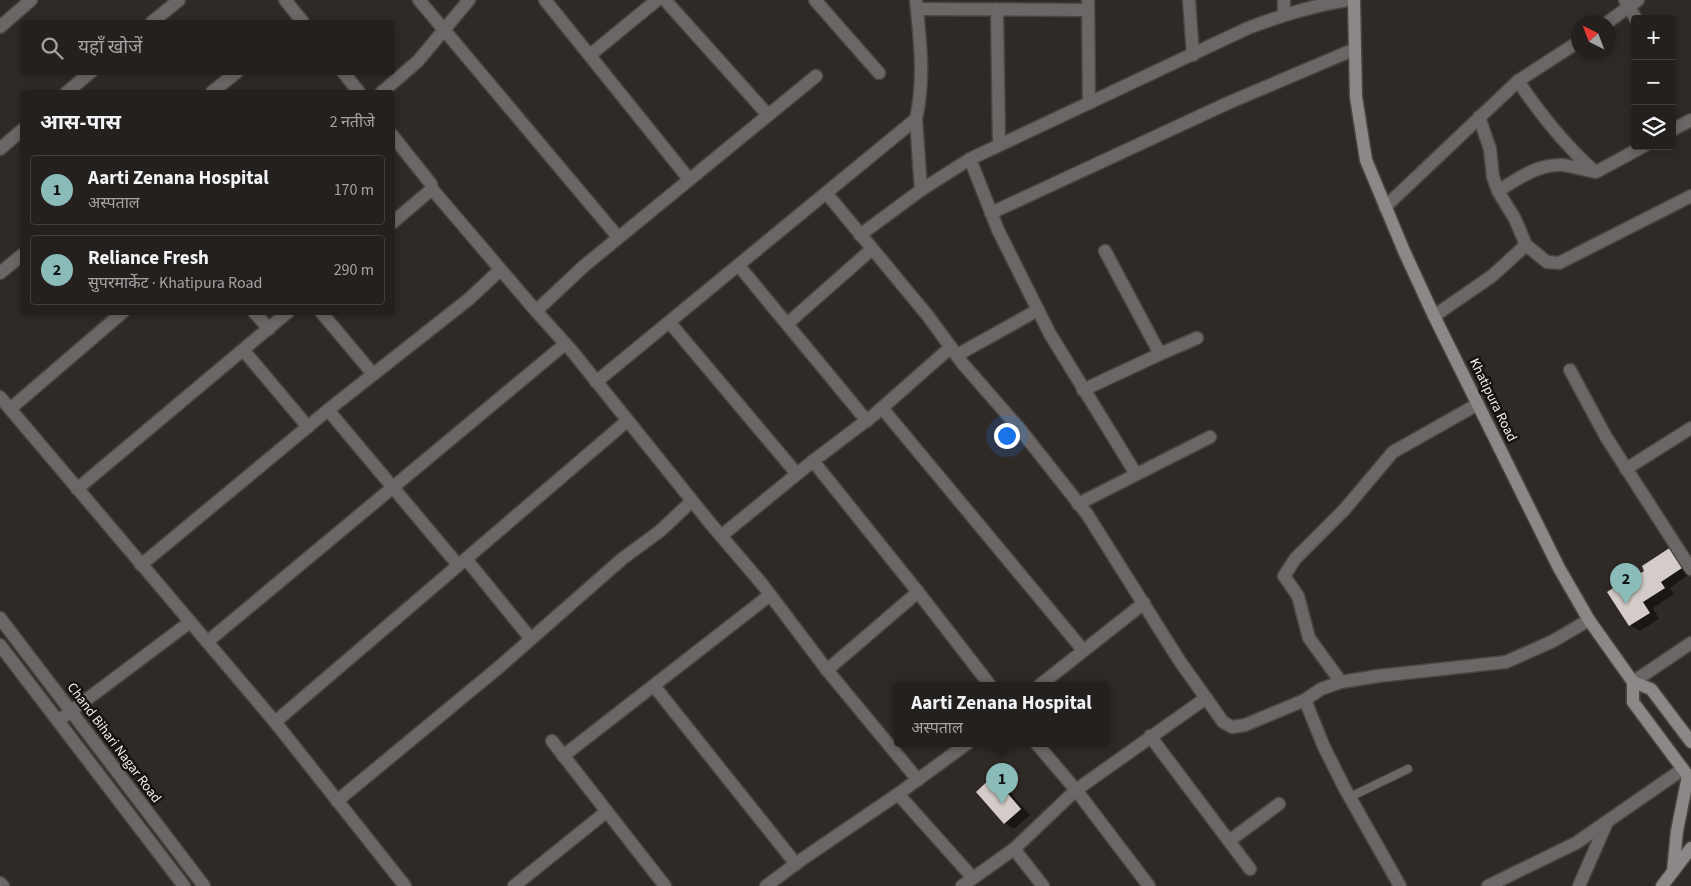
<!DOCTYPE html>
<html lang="hi">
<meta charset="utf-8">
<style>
:root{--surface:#24201d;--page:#2c2826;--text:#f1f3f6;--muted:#a3a3a4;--line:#413e3b;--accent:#8bbbb9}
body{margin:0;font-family:"Source Sans 3","Noto Sans Devanagari",sans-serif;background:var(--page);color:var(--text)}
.controls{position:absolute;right:15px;top:15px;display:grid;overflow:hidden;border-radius:5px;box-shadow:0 2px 8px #0003}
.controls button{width:45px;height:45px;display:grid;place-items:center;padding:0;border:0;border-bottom:1px solid var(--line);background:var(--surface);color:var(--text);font:25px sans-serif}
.compass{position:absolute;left:1571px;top:15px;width:45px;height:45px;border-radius:50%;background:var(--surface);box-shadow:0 2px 8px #0003;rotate:318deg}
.you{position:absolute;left:1006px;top:435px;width:18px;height:18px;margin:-12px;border:4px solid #fff;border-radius:50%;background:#1a73e8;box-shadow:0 0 0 8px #1a73e833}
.badge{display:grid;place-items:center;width:32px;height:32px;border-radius:50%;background:var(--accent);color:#111;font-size:16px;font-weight:700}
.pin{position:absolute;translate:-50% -41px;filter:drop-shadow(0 1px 2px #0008)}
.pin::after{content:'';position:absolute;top:26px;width:18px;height:15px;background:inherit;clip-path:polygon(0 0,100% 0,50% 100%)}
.popup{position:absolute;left:894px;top:682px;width:215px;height:65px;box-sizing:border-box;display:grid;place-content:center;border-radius:5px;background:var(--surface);filter:drop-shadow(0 1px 4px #0005);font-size:16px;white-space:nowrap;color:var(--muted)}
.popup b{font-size:19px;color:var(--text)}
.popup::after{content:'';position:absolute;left:50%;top:100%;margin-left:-10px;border:10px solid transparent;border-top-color:var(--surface)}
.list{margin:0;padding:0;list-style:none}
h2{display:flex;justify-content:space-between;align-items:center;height:65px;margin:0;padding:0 20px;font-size:21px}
h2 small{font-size:16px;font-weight:400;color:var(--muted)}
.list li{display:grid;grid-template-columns:32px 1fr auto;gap:15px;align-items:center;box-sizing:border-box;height:70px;margin:0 10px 10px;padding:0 10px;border:1px solid var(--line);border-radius:5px}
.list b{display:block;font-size:19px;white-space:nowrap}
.list p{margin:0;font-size:16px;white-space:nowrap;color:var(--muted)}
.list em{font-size:16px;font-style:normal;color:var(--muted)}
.icon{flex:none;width:28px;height:28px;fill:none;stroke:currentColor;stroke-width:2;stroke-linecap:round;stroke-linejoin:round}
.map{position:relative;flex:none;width:1691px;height:886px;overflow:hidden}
.search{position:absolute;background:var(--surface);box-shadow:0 2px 8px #0003;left:20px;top:20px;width:375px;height:55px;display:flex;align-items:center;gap:12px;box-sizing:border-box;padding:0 18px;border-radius:5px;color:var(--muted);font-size:19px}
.panel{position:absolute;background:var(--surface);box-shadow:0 2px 8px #0003;left:20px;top:90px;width:375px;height:225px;border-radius:5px}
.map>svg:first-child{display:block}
</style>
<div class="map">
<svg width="1691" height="886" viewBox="0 0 1691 886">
<rect width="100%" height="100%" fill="#302a27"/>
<g fill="#0007">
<path d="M1671,549L1691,573L1670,588L1674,594L1653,608L1659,619L1640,631L1630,625L1629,582L1646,571Z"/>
<path d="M993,778L1003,784L1030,815L1014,829L1004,823Z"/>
</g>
<g fill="#d3ccc8">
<path d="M1671,547L1682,568L1661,582L1665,588L1643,602L1650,613L1629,626L1607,592L1627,579L1628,581L1644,571L1642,566Z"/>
<path d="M993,776L1021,809L1004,824L976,792Z"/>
</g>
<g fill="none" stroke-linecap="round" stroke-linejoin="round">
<defs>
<path id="service" d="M1350,797L1408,769"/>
<g id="minor">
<path d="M285,0L303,22"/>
<path d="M419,0L618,237"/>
<path d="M545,0L689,179"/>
<path d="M665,0L768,115"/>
<path d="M815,0L879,73"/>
<path d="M1088,0L1089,103"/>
<path d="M1189,0L1193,55"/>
<path d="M1284,0V15"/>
<path d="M1625,0L1636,19"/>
<path d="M917,9L1088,10"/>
<path d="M997,9L999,145"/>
<path d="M152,22L179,0"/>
<path d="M1608,22L1638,0"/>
<path d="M0,27L31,0"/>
<path d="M590,55L657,0"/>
<path d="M343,72L359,92"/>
<path d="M1518,81C1540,114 1565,145 1594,171"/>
<path d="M67,92L91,72"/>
<path d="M212,92L237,72"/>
<path d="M382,92L418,61L469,0"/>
<path d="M1479,117L1490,149L1493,177L1498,191L1515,219L1526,245"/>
<path d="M916,119L921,190"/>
<path d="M1672,130L1691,120"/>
<path d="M392,135L431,184L432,189L536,311L572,351L710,523L762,584L827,670L918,780"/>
<path d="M0,149L22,130"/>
<path d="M970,159L998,230L1050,334L1136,474"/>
<path d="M1498,191C1518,179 1537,164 1562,165C1573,166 1585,170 1596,172L1644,146"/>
<path d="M827,194L928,316L963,364L1019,428L1087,514L1179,660L1206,698"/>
<path d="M1385,207L1518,81L1578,42"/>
<path d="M991,213L1228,103L1355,49"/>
<path d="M392,223L432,189"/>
<path d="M860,235L921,190L970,159L1248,28C1283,15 1311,6 1347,0"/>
<path d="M739,266L867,421"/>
<path d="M0,273L22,255"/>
<path d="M536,311L584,266L816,76"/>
<path d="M254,312L269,329"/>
<path d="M321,312L373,374"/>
<path d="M1434,316L1492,276L1526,245L1547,262L1559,263L1691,196"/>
<path d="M670,323L797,474"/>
<path d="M787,324L872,249"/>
<path d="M244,351L308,427"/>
<path d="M1160,354L1197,338"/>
<path d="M957,355L1038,310"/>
<path d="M1570,370L1606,437L1691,569"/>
<path d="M596,382L916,119C925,79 920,40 916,0"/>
<path d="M1083,390L1160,354L1105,251"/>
<path d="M0,397L275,722L405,886"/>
<path d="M882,408L1083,650"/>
<path d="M10,409L123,312"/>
<path d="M328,410L458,565"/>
<path d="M813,461L918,592L990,685"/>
<path d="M1626,469L1691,428"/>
<path d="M77,489L288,312"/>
<path d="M1078,504L1210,437"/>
<path d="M721,536L813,461L875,414L951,347"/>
<path d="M466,559L531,639"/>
<path d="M141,565L328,410L469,299L500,270"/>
<path d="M207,642L565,344"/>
<path d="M827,670L918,592"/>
<path d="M1341,682L1309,638L1298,596L1284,576L1295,559L1344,510L1393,452L1478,404"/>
<path d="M1633,682L1691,643"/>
<path d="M1040,685L1144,603"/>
<path d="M654,686L796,864"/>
<path d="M1305,700L1324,747L1344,787L1400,886"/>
<path d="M58,721L190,622"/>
<path d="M275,722L627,421"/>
<path d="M1150,736L1250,869"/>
<path d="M552,741L665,886"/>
<path d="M1036,743L1076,790L1149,886"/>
<path d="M563,756L770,595"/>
<path d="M898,794L973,878"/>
<path d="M337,801L498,668L622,559L660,531L692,501"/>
<path d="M1229,841L1279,804"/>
<path d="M1014,849L1043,886"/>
<path d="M0,883L3,886"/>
<path d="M514,886L606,812"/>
<path d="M766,886L801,860L898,794L968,743"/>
<path d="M962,886L1014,849L1076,790L1206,698L1223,722L1232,727L1245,725L1305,700L1321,689L1341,682L1378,676L1506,662L1553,641L1589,620"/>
<path d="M1488,886L1576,843L1683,769"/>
<path d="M1579,886L1607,822"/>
</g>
<g id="tertiary">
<path d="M0,618L204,886"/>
<path d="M0,645L184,886"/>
</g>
<g id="secondary">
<path d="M1354,0L1356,97L1366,160L1404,251L1434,316L1559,568L1589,620L1633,682V702L1691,780"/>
<path d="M1633,682L1651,689L1691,742"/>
<path d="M1673,871L1677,831L1688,776"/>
<path d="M1662,886L1691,848"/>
</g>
</defs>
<use href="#service" stroke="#4b4542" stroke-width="10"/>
<use href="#minor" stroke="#4b4542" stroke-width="15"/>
<use href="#tertiary" stroke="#4b4542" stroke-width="15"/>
<use href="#secondary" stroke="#4b4542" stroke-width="15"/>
<use href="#service" stroke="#6a6766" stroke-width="8"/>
<use href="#minor" stroke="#6a6766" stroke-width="12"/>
<use href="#tertiary" stroke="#6a6766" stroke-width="12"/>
<use href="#secondary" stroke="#8d8887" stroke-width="12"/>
</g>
<g text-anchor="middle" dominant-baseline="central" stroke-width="5" stroke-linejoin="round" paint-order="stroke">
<g font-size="14" fill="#f1edeb" stroke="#161312">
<text transform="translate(1493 400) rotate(64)">Khatipura Road</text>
<text transform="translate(114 743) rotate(53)">Chand Bihari Nagar Road</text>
</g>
</g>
</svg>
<div class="controls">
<button>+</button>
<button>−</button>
<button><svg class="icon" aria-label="layers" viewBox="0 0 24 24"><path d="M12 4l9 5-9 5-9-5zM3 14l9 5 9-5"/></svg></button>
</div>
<svg class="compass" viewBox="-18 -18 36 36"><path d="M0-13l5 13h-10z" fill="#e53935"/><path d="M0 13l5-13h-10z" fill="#a3a3a4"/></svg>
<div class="you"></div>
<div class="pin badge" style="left:1002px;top:804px">1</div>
<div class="popup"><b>Aarti Zenana Hospital</b>अस्पताल</div>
<div class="pin badge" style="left:1626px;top:604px">2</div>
<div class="search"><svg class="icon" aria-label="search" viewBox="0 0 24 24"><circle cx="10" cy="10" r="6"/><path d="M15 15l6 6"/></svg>यहाँ खोजें</div>
<section class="panel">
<h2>आस-पास<small>2 नतीजे</small></h2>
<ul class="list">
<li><span class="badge">1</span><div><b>Aarti Zenana Hospital</b><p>अस्पताल</p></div><em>170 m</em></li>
<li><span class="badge">2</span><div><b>Reliance Fresh</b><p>सुपरमार्केट · Khatipura Road</p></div><em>290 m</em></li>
</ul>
</section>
</div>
